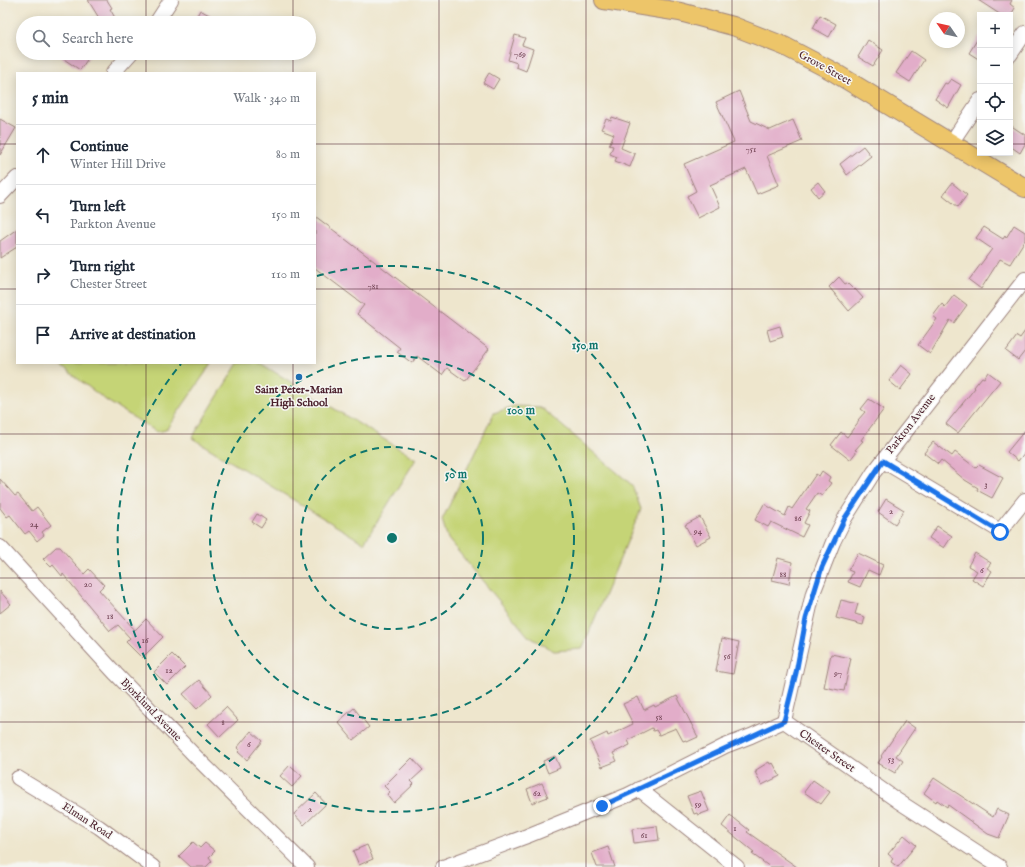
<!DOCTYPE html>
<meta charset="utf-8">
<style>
:root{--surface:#fff;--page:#f6f6f7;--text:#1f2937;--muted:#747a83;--line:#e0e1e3}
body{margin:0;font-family:"IM FELL English",serif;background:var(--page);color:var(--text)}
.controls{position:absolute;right:12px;top:12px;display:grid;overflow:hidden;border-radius:0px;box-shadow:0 2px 10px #0003}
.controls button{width:36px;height:36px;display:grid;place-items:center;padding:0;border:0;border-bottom:1px solid var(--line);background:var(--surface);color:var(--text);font:20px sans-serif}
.compass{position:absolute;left:929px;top:12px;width:36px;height:36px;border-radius:50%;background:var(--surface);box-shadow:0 2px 10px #0003;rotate:304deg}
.stop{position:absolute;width:12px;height:12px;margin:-9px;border:3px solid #1a73e8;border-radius:50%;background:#fff}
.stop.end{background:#1a73e8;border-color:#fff;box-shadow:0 1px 4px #0008}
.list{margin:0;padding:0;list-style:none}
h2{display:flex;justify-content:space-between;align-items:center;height:52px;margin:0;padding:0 16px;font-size:17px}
h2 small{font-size:13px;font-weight:400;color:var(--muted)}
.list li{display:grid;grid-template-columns:26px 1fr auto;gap:12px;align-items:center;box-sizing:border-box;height:60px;padding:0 16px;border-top:1px solid var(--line)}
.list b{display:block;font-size:15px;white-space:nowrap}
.list p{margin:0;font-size:13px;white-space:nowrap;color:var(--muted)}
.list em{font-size:13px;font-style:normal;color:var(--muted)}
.icon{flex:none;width:22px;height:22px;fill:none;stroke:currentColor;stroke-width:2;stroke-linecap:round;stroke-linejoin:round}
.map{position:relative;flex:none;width:1025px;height:867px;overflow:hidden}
.search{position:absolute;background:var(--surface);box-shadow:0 2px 10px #0003;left:16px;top:16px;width:300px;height:44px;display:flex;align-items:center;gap:10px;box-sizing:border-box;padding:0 14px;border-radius:22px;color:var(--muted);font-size:15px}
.panel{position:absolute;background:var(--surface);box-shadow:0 2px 10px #0003;left:16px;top:72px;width:300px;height:292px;border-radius:0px}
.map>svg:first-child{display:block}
</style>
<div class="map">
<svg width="1025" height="867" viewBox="0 0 1025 867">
<rect width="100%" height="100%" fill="#f6f6f2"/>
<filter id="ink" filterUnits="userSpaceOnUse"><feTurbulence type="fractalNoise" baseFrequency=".025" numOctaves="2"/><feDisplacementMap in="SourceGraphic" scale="8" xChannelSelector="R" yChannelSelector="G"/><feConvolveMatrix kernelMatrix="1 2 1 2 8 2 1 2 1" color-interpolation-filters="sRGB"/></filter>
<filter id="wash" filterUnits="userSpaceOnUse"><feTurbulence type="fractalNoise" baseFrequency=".012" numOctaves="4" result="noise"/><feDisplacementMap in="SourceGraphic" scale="16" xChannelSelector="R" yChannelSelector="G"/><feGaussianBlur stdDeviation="0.9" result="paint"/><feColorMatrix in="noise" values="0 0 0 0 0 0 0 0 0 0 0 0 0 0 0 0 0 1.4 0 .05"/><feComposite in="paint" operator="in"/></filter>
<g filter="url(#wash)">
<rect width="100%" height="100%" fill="#eee6cd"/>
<g fill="#c5d476" stroke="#887a50">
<path d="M64,363H212L166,430L157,432L107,401L61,366Z"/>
<path d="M238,363H260L416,459L364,543L192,438Z"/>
<path d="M514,406L540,407L632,485L641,509L582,649L554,651L528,636L448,539L442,520L494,413Z"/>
</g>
<g id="blocks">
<g fill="#e2adc9">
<path d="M88,0H107L112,8L110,9L118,23H102Z"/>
<path d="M978,0H1012L1010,4L1015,8L1011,15H1001Z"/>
<path d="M200,10L224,23H193Z"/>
<path d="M820,15L836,24L829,37L813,28Z"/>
<path d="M515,35L525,38L522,45L533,49L526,71L516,67L517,63L508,60Z"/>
<path d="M980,35V60L969,53Z"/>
<path d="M868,40L883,50L873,66L858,57Z"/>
<path d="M911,51L924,60L910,82L896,73Z"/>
<path d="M55,53H83L89,57L80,70Z"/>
<path d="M489,73L499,79L493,89L483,83Z"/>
<path d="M951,79L961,85L948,108L935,99L945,83L947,84Z"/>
<path d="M739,91L751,121L770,130L793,120L802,141L767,156L779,185L757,194L746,169L710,185L720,207L698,218L687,196L696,191L684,164L734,142L716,102Z"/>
<path d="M612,117L630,123L621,148L635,154L630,167L615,161L617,157L610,154L613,146L609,145L614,134L601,129L606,119L611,121Z"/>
<path d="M0,119L16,128L0,155Z"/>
<path d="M1010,125L1025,135V144L1020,153L1010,146Z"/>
<path d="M863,146L871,156L847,175L840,164Z"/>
<path d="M818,182L825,191L818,197L811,188Z"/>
<path d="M952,183L967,195L958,207L943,195Z"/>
<path d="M315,216L489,349L465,381L447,368L442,375L417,356L412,363L397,352L400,348L357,314L364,305L315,268Z"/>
<path d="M1014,225L1025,232V240L1010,264L1000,259L981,289L969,280L992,249L976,238L984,227L1003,239L1005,236L1006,238Z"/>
<path d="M17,229V247L0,258V241Z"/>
<path d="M839,277L845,284L847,283L854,290L855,289L863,298L849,311L829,287Z"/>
<path d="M954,295L967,305L954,323L950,320L930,354L918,345L937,319L933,316L942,304L945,307Z"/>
<path d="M780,326L783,337L770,341L767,330Z"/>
<path d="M1025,331V351L1018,360L1006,351L1017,336L1020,338Z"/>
<path d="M901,365L912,374L900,390L889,381Z"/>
<path d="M988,372L1000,381L958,433L946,424L975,388L974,387L982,377L984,378Z"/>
<path d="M869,399L884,409L861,440L863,441L855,450L857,451L850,460L831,445L841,432L847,437L859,421L858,420L865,412L861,409Z"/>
<path d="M1025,430V452L1018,461L1007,452Z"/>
<path d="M933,442L952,456L955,452L976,468L979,465L1003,478L992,498L977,490L978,488L965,480L941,460L938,464L924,453Z"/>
<path d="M822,471L830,477L828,481L831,483L822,496L817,493L806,509L810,511L804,523L808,525L802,537L771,522L768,527L755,520L764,504L785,516L789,507L792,509L816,474L819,476Z"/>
<path d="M0,479L15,496L18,494L32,511L37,507L51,525L42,532L44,535L37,541L29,531L25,534L10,515L7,517L0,508Z"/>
<path d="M886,499L904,510L895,524L878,512Z"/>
<path d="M257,514L266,520L261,528L252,522Z"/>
<path d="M700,517L711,537L696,545L685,525Z"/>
<path d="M937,526L952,536L944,548L929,538Z"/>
<path d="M56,547H60L84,574L89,569L104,585L99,590L135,630L146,619L163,637L142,658L126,642L130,638L118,625L110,631L63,574L62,576L53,565L51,567L43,559Z"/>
<path d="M858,553L883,565L879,575L868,570L860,587L848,582L853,572L848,570Z"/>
<path d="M975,553L991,563L987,568L992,571L983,586L972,579L977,571L968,566Z"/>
<path d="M778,558L792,562L789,584L772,580Z"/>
<path d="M0,591L11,604L0,613Z"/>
<path d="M841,600L858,604L855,614L865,617L863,625L836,618Z"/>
<path d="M722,638L739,642L733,674L716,671Z"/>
<path d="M172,654L185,667L167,685L154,672Z"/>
<path d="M831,654L851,658L844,691L824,687Z"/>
<path d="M199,680L212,695L197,709L183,694Z"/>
<path d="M677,696L698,737L687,742L686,740L683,741L676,728L659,735L656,730L653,731L652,728L628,740L630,745L613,753L617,761L602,767L590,741L607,733L608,736L633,724L623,704L638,697L644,710L654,705L655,707Z"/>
<path d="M226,707L238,720L220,737L208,724Z"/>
<path d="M354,708L369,727L353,740L338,722Z"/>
<path d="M905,721L915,728L896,756L903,761L895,773L878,763L882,757L881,756Z"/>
<path d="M251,731L262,741L247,760L238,752L240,750L237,748Z"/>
<path d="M555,756L560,768L548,773L543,761Z"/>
<path d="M412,758L423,770L411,781L414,784L394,803L387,794L390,792L384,786Z"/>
<path d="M769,762L770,764L773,763L780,776L762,785L755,772H757L756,770Z"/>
<path d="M290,765L302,776L292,787L280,776Z"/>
<path d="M934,778L993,817L997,809L1009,815L999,838L988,834L948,805L947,807L937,800L936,802L924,793Z"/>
<path d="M813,780L830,792L821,804L804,792Z"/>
<path d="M542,783L548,797L532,803L527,789Z"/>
<path d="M701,791L709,811L698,815L697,813L694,814L687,796Z"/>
<path d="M316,793L326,804L304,825L294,814Z"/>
<path d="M730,815L749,830L747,832L797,867H770L752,854L754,852L722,826Z"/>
<path d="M657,826L659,840L634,843L632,829Z"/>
<path d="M904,835L916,845L898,867L891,862L893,858L888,854Z"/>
<path d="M193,842L200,848L205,843L215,851L209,857L212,861L206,867H191L179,856Z"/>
<path d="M367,845L373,859L359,865L353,851Z"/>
<path d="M608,847L615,867H597L592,853Z"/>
</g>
</g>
</g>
<g filter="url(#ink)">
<use href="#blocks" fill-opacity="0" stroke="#9c827c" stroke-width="1"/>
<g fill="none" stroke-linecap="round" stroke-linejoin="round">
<defs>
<g id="minor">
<path d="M156,23L171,0"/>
<path d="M1010,55L1025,33"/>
<path d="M113,73L131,53"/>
<path d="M951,143L980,100"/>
<path d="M0,196L17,178"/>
<path d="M883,461L1000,531L1025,500"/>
<path d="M0,547L116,674L197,758L307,867"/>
<path d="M784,721L813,593L833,542L845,518L874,472L1025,279"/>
<path d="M784,721L898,801L1000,867"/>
<path d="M18,778L99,827L153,867"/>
<path d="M639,789L737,867"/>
<path d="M443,867L527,836L628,795L725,746L751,736L784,721"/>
</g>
<path id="major" d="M604,0L680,12L733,26L784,46L832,71L1025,188"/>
</defs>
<use href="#minor" stroke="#9c827c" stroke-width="16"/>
<use href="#major" stroke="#9c827c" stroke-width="20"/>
<use href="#minor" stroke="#fff" stroke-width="14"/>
<use href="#major" stroke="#edc569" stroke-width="18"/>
</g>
</g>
<g fill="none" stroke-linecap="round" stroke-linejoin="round" filter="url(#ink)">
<path stroke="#1a73e8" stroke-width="5" d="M602,806L784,721L796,673L806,619L822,567L845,518L883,461L1000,532"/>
</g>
<path fill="none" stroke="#4a1f2b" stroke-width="1" stroke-opacity="0.55" d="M146,0V23M293,0V23M439,0V867M586,0V867M732,0V867M879,0V867M146,53V73M293,53V73M0,144H17M315,144H980M1010,144H1025M0,289H17M315,289H1025M146,363V867M293,363V867M0,434H1025M0,578H1025M0,722H1025"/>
<g fill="none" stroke="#0f766e" stroke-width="2" stroke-dasharray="7 5">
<circle cx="392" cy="538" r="91"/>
<circle cx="392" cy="538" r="182"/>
<path d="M317 276A273 273 0 1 1 181 364"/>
</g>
<circle fill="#1f6fb2" stroke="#f6f6f2" stroke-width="1.5" cx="299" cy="377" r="4"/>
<g text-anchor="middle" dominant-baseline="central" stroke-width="3" stroke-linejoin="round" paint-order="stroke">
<g font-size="9" fill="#704252">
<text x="520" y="54">769</text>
<text x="751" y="149">751</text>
<text x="373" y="286">781</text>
<text x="986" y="484">3</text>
<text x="891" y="511">2</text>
<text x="798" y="518">86</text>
<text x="34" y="524">24</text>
<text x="698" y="531">94</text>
<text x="982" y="570">6</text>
<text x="783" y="574">88</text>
<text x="88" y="584">20</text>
<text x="110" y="616">18</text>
<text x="145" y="640">16</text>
<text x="727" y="656">56</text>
<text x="169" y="670">12</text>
<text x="838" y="673">97</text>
<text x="659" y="717">58</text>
<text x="223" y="722">8</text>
<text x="249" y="744">6</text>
<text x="891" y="759">53</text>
<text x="537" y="793">62</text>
<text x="698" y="804">59</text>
<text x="310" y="809">2</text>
<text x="735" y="828">1</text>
<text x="644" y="835">61</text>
</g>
<g font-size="11" fill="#4a1f2b" stroke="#f6f6f2">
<text transform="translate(825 68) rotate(29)">Grove Street</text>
<text transform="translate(911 424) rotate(-52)">Parkton Avenue</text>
<text transform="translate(151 710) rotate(46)">Bjorklund Avenue</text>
<text transform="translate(827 751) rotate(35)">Chester Street</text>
<text transform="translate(87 821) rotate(33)">Elman Road</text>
</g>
<g font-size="11" font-weight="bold" fill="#4a1f2b" stroke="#f6f6f2">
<text x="299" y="390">Saint Peter-Marian<tspan x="299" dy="13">High School</tspan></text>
</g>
</g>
<circle cx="392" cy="538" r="6" fill="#0f766e" stroke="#f6f6f2" stroke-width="2"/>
<g font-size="12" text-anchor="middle" font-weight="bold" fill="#0f766e" stroke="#f6f6f2" stroke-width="3" stroke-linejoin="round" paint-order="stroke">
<text x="585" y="349">150 m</text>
<text x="521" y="414">100 m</text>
<text x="456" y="478">50 m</text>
</g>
</svg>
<div class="controls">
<button>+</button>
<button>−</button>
<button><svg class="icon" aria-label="locate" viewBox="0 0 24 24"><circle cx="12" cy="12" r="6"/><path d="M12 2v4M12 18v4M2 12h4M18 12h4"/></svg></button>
<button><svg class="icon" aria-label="layers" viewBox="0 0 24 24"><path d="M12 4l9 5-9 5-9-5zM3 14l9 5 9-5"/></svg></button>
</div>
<svg class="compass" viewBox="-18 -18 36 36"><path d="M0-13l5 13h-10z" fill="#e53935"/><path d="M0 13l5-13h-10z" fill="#747a83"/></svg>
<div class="stop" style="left:1000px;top:532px"></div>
<div class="stop end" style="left:602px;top:806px"></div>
<div class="search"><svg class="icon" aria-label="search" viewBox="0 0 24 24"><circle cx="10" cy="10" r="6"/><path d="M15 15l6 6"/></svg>Search here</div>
<section class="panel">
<h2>5 min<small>Walk · 340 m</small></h2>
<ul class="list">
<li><svg class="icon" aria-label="ahead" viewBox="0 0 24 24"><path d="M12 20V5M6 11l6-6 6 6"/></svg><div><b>Continue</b><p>Winter Hill Drive</p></div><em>80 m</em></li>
<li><svg class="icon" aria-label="left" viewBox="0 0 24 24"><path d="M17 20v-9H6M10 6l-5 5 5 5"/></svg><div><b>Turn left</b><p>Parkton Avenue</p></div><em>150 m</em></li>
<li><svg class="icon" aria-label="right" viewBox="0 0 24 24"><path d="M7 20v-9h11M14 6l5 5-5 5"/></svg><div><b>Turn right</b><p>Chester Street</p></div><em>110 m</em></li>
<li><svg class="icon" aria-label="arrive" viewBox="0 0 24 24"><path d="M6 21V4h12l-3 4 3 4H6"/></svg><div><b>Arrive at destination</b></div></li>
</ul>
</section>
</div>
